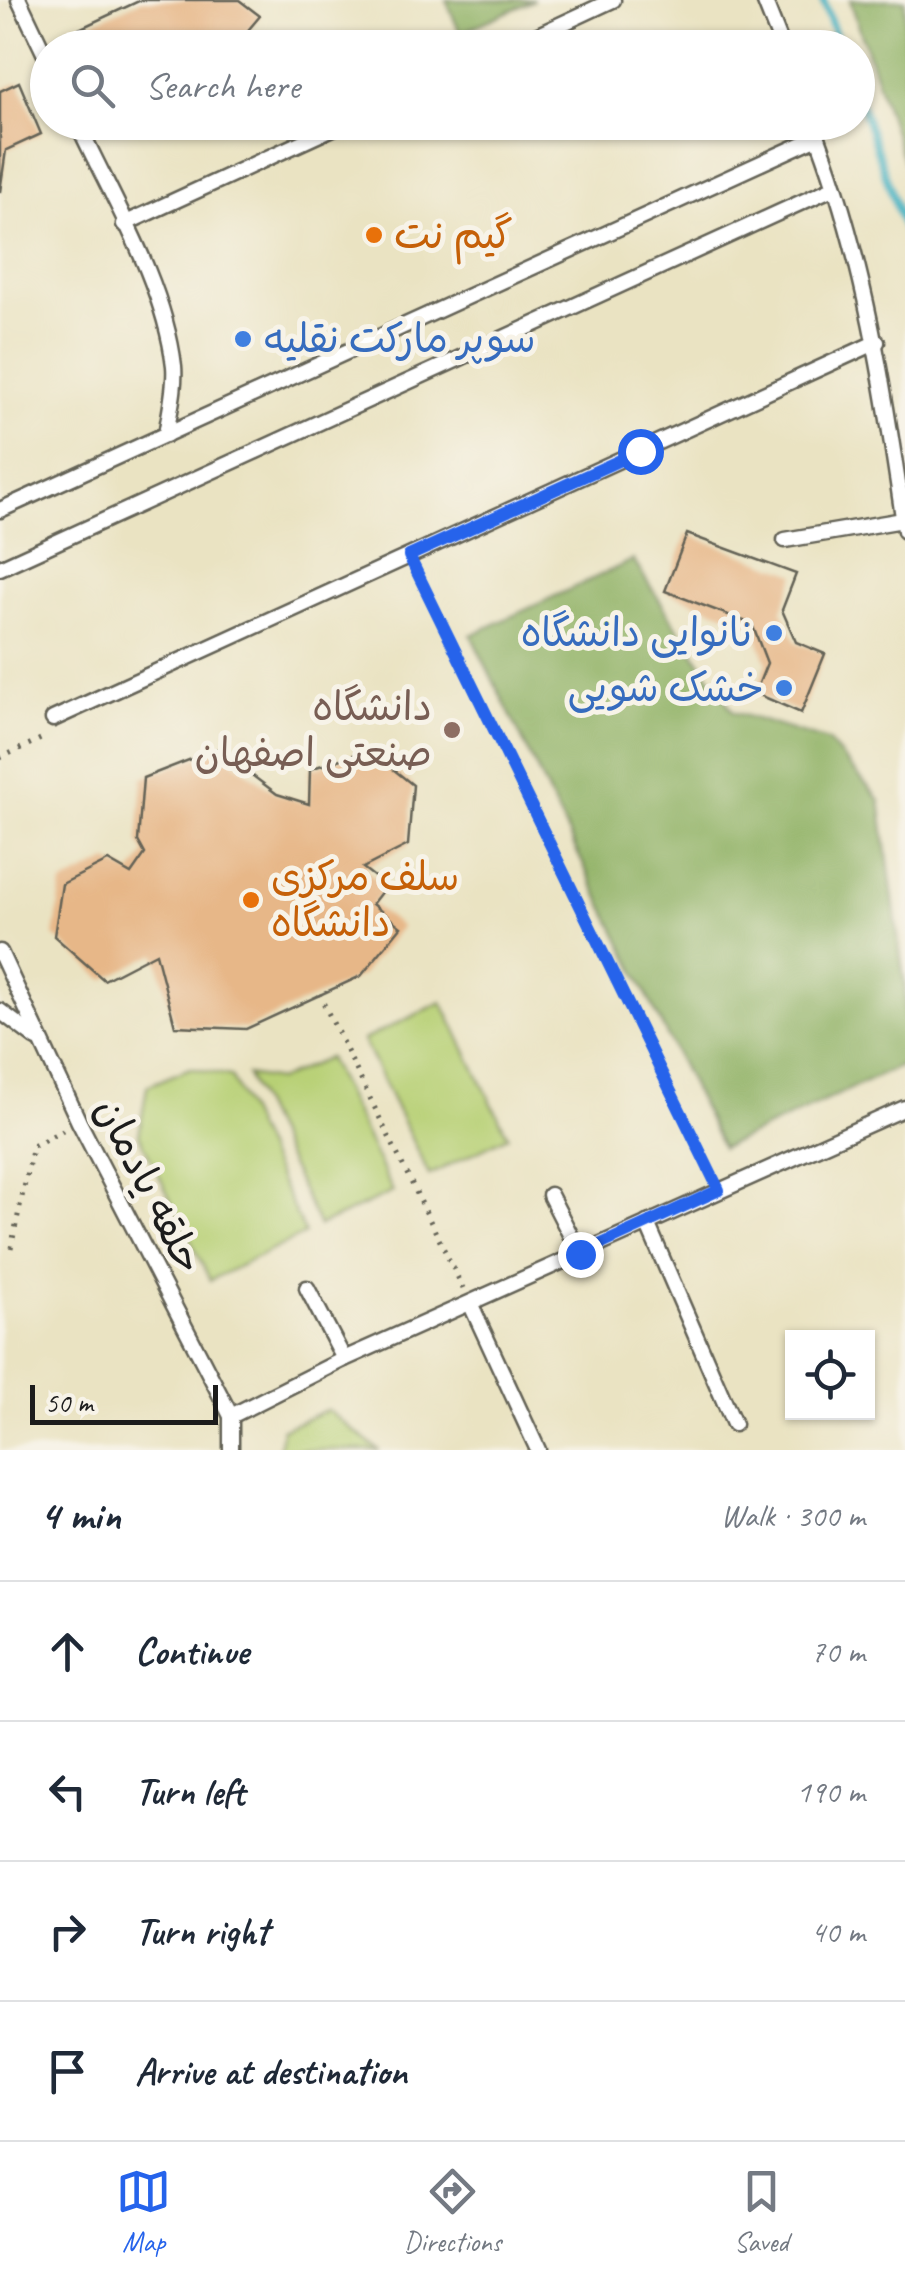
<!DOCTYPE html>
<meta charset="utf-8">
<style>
:root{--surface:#fff;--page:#f2f2f3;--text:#1f2937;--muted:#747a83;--line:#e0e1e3;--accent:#2563eb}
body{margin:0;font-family:Caveat,"Playpen Sans Arabic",sans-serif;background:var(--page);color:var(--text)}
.controls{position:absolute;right:30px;bottom:30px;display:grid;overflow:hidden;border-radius:0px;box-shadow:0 2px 8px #0004}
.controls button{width:90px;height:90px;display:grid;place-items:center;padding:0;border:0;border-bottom:2px solid var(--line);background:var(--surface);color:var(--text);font:50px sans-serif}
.scale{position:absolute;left:30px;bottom:25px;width:188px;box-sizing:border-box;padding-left:10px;border:5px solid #1c1c1c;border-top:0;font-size:28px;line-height:35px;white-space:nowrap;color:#1c1c1c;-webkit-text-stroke:8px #f7f3e8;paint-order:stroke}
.stop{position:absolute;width:30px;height:30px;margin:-22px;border:8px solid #2563eb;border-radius:50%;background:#fff}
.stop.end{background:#2563eb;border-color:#fff;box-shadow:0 2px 10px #0008}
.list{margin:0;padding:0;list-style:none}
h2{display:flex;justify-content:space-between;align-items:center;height:130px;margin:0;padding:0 40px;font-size:42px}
h2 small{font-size:32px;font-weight:400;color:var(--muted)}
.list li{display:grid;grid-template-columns:65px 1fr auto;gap:30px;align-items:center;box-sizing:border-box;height:140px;padding:0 40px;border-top:2px solid var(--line)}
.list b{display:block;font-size:38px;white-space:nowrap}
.list em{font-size:32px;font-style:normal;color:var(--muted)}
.icon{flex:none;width:55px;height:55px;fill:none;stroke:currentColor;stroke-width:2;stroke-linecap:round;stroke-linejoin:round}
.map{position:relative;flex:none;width:905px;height:1450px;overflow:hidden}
.search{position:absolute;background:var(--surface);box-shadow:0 2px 8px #0004;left:30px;right:30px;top:30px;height:110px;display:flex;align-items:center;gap:25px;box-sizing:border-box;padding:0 35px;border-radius:55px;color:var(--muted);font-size:38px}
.sheet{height:690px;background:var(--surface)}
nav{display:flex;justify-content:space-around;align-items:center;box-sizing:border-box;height:140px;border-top:2px solid var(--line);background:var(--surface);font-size:28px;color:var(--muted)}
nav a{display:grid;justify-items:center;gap:5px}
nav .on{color:var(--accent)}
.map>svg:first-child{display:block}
</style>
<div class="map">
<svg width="905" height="1450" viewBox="0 0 905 1450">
<rect width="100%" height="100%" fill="#f7f3e8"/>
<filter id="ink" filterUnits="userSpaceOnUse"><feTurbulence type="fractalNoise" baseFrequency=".01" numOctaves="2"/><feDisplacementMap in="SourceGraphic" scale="20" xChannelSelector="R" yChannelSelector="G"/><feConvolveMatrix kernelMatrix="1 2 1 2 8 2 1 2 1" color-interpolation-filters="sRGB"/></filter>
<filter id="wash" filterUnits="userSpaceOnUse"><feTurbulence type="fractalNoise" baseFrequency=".0048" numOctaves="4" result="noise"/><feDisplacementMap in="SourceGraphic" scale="40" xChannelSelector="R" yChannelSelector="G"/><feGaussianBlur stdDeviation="2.25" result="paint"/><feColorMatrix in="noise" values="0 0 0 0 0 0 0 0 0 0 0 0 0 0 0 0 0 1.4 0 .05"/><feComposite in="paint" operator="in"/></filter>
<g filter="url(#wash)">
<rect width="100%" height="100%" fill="#eae3c2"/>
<g fill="#b7d075" stroke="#6a7648" stroke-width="2.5">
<path d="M442,1002L508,1136L429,1175L363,1040Z"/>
<path d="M328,1058L393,1192L319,1226L247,1075L278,1080Z"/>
<path d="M190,1068L231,1076L305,1234L210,1280L139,1135L147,1086Z"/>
<path d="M327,1410L379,1450H380H279L282,1429Z"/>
</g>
<g fill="#91b266" stroke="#566741" stroke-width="2.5">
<path d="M446,0H534L460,33Z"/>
<path d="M850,0H905V165Z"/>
<path d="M633,560L733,712L828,741L880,800L905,989V1064L722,1148L471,635Z"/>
</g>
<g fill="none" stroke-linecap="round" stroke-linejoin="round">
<g stroke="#43b0c0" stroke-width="8">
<path d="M823,0L840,48"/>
<path d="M858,95L905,232"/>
</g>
</g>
<g id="blocks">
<g fill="#e7b788">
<path d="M141,0H239L260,16L233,48H205L190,39L172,48H51L49,43Z"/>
<path d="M19,82L41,134L6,150L0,192V91Z"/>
<path d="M687,534L796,574L782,610L796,642L825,654L801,713L755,693L767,663L752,624L665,591Z"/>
<path d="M217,749L277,794L309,804L310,769L369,750L413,785L408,845L363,868L386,886L372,904L401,927L361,976L246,1029L175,1026L156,953L104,980L54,936L62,884L108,861L131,874L145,854L138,841L143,778Z"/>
</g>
</g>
</g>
<g filter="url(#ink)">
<use href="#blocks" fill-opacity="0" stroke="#646256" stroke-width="2.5"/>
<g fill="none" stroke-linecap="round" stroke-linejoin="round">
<defs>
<g id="service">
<path d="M19,0L48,61"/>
<path d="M764,0L783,48"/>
<path d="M510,48L613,0"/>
<path d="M77,122C112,198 164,282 174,366C176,387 169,414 166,435"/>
<path d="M812,122C864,254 885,392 905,531"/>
<path d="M124,224L346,122"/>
<path d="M0,510L818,137"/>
<path d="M785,540L903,520"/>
<path d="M0,568L835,187"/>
<path d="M53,719L877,342"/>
<path d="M0,952L79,1122L231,1416V1450"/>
<path d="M0,1011L37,1039"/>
<path d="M550,1195L580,1254"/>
<path d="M647,1223L734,1424"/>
<path d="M307,1288L344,1359"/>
<path d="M471,1305L538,1450"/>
<path d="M231,1416L344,1359L905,1108"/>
</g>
</defs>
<use href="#service" stroke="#646256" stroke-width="19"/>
<g stroke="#646256" stroke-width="5" stroke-dasharray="2.5 8" stroke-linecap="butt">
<path d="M417,572L711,1174"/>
<path d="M0,758L47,736"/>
<path d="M319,994L463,1288"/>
<path d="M11,1248L33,1146L63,1130"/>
</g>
<use href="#service" stroke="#fff" stroke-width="14"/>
</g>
</g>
<g fill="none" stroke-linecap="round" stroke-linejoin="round" filter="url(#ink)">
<path stroke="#2563eb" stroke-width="12" d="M580,1254L719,1190L409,556L640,451"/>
</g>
<g fill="#e8710a" stroke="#f7f3e8" stroke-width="4">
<circle cx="374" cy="235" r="10"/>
<circle cx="251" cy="900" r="10"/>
</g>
<g fill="#3f7fe0" stroke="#f7f3e8" stroke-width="4">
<circle cx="243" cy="339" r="10"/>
<circle cx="774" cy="633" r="10"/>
<circle cx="784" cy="688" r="10"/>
</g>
<circle fill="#8d6e63" stroke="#f7f3e8" stroke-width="4" cx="452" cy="730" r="10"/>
<g text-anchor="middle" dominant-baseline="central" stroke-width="10" stroke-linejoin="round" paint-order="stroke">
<g font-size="40" fill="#c56008" stroke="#f7f3e8" text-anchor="start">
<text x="394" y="235">گیم نت</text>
<text x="271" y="877">سلف مرکزی<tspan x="271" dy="46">دانشگاه</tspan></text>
</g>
<g font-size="40" fill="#366cbe" stroke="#f7f3e8" text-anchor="end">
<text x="263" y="339" text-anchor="start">سوپر مارکت نقلیه</text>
<text x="754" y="633">نانوایی دانشگاه</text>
<text x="764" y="688">خشک شویی</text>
</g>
<g font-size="40" fill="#785e54" stroke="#f7f3e8" text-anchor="end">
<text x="432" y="707">دانشگاه<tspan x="432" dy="46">صنعتی اصفهان</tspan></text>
</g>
<g font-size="40" fill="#1c1c1c" stroke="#f7f3e8">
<text transform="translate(149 1186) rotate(63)">حلقه یادمان</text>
</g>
</g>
</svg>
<div class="controls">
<button><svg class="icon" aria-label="locate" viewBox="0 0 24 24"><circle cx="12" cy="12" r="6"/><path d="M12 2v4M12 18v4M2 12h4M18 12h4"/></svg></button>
</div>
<div class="scale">50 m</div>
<div class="stop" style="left:640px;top:451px"></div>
<div class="stop end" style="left:580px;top:1254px"></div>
<div class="search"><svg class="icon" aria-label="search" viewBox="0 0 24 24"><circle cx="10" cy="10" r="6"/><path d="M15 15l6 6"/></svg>Search here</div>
</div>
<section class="sheet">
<h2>4 min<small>Walk · 300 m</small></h2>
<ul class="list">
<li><svg class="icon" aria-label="ahead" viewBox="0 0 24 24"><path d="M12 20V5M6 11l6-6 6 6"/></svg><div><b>Continue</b></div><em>70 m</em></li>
<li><svg class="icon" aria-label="left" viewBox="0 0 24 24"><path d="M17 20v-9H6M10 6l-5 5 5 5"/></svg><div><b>Turn left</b></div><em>190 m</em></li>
<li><svg class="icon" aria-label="right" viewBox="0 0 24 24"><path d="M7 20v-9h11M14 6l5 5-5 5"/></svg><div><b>Turn right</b></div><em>40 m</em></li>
<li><svg class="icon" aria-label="arrive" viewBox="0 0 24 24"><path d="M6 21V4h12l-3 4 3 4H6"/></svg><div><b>Arrive at destination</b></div></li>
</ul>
</section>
<nav>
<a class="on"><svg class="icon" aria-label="map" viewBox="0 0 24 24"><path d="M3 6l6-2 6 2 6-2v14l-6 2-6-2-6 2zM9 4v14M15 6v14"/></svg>Map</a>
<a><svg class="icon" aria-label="directions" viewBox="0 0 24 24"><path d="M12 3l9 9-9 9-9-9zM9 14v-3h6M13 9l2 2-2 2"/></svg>Directions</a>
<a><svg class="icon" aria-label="saved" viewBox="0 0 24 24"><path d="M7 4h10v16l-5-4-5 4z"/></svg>Saved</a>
</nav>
